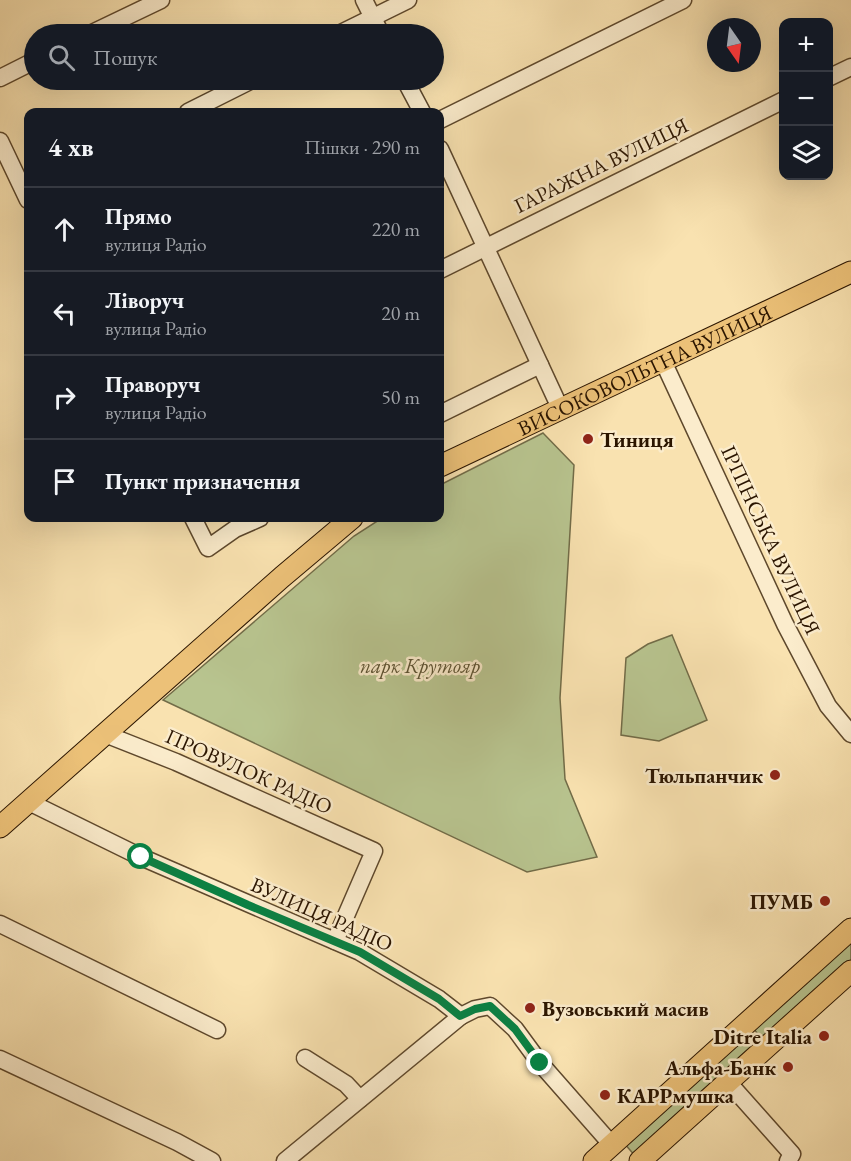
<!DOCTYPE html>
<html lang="uk">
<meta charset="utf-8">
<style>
:root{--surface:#171b24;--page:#242831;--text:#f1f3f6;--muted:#9ea1a6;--line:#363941}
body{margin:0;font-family:"EB Garamond",serif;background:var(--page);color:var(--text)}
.controls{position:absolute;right:18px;top:18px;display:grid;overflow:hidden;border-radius:12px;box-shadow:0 6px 24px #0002}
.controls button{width:54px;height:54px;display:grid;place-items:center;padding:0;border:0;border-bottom:2px solid var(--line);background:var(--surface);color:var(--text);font:30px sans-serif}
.compass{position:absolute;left:707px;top:18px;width:54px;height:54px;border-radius:50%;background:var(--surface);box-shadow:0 6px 24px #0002;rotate:166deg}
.stop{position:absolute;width:18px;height:18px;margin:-14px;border:4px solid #0b8043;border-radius:50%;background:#fff}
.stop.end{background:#0b8043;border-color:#fff;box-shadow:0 2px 6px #0008}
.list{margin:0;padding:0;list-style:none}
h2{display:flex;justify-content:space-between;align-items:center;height:78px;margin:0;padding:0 24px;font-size:26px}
h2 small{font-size:20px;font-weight:400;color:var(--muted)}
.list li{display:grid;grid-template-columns:39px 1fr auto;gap:18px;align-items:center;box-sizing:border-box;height:84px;padding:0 24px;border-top:2px solid var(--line)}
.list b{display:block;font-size:22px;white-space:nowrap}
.list p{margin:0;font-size:20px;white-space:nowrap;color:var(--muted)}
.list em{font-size:20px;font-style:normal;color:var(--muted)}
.icon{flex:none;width:33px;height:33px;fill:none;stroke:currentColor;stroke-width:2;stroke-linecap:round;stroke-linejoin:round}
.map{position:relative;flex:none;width:851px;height:1161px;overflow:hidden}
.search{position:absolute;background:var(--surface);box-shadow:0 6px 24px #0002;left:24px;top:24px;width:420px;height:66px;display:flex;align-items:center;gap:15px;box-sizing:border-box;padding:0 21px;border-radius:33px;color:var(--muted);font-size:22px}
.panel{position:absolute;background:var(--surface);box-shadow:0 6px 24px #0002;left:24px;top:108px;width:420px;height:414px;border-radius:12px}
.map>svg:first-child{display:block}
</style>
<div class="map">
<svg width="851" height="1161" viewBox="0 0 851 1161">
<rect width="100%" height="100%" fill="#f9e2b0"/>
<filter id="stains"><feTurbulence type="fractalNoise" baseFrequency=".00333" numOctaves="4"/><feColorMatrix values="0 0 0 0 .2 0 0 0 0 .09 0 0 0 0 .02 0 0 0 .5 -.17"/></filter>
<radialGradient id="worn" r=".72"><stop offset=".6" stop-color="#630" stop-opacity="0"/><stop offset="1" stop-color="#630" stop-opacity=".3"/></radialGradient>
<g fill="#b8c48f" stroke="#726c48" stroke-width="1.5">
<path d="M543,433L574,465L560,698L565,779L597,857L527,872L163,700L354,536L382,518H440V485Z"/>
<path d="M672,635L707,720L659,741L621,735L626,658L648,644Z"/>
<path d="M851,937V963L764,1041L752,1027Z"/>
<path d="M743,1035L756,1049L636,1157L624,1143Z"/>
</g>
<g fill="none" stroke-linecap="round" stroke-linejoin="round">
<defs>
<g id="minor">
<path d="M364,0L381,34"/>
<path d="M90,34L161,0"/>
<path d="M339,34L408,0"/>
<path d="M0,78L34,61"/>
<path d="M828,78L851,67"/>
<path d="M405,80L422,112"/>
<path d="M188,112L252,80"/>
<path d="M440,120L683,0"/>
<path d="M0,141L28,200"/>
<path d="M440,149L560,408"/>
<path d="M440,270L784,100"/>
<path d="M662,359L785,624L828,706L851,734"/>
<path d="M440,414L540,365"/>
<path d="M193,518L208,548L235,529L260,518"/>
<path d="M105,734L176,762L374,851L335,941"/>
<path d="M29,802L141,857L360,952L439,999L461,1016L475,1009L490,1006L515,1029L540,1063L612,1145"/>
<path d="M0,924L217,1030"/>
<path d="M305,1058L346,1084L360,1099"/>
<path d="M0,1059L177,1142L212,1161"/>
<path d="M728,1082L792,1154L788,1161"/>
<path d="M285,1161L461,1016"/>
</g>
<g id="major">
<path id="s1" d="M440,466L851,272"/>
<path d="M0,827L282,577L352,518"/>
<path d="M594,1161L851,929"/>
<path d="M640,1161L851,971"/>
</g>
</defs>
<use href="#minor" stroke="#5e482c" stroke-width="19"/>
<use href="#major" stroke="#2b1500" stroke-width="23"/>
<use href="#minor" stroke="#fbeccc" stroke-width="16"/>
<use href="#major" stroke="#ecc178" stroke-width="21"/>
</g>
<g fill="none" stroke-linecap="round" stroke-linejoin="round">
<path stroke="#0b8043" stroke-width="8" d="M141,857L248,905L360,952L439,999L460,1016L475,1009L490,1006L515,1029L540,1063"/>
</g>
<g fill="#8f2418" stroke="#fbeccc" stroke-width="2">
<circle cx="588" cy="439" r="6"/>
<circle cx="775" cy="775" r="6"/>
<circle cx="825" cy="901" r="6"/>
<circle cx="530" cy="1008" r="6"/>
<circle cx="824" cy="1036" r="6"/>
<circle cx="788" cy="1067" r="6"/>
<circle cx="605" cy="1095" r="6"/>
</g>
<g text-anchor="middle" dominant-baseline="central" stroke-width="5" stroke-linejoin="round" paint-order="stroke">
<g font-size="21" fill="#2b1500" stroke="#fbeccc">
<text transform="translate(601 165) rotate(-26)">ГАРАЖНА ВУЛИЦЯ</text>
<text stroke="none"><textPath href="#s1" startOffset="226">ВИСОКОВОЛЬТНА ВУЛИЦЯ</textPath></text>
<text transform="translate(771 540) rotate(65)">ІРПІНСЬКА ВУЛИЦЯ</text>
<text transform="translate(249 771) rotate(24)">ПРОВУЛОК РАДІО</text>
<text transform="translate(322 914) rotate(24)">ВУЛИЦЯ РАДІО</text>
</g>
<g font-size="21" font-weight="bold" fill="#2b1500" stroke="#fbeccc" text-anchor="end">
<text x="600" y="439" text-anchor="start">Тиниця</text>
<text x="763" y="775">Тюльпанчик</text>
<text x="813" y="901">ПУМБ</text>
<text x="542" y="1008" text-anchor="start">Вузовський масив</text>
<text x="812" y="1036">Ditre Italia</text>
<text x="776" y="1067">Альфа-Банк</text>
<text x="617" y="1095" text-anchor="start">КАРРмушка</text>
</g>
<g font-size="21" font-style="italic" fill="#5c5232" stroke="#fbeccc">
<text x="420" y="665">парк Крутояр</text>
</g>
</g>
<rect width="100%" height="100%" filter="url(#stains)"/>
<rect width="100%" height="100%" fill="url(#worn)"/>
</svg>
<div class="controls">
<button>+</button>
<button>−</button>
<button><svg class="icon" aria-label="layers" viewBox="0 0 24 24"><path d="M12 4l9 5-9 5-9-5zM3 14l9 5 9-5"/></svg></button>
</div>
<svg class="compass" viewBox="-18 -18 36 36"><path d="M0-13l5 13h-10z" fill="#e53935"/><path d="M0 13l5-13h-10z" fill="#9ea1a6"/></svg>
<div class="stop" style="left:141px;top:857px"></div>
<div class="stop end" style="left:540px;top:1063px"></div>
<div class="search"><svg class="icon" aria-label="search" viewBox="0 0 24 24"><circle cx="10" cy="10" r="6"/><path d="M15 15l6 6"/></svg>Пошук</div>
<section class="panel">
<h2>4 хв<small>Пішки · 290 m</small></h2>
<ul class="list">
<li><svg class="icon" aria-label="ahead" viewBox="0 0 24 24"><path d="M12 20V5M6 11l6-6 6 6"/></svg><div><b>Прямо</b><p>вулиця Радіо</p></div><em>220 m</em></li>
<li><svg class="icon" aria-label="left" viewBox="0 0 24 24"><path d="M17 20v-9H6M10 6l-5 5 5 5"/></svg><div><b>Ліворуч</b><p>вулиця Радіо</p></div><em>20 m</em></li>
<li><svg class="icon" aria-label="right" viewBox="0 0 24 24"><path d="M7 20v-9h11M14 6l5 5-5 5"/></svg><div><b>Праворуч</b><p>вулиця Радіо</p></div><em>50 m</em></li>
<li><svg class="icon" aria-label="arrive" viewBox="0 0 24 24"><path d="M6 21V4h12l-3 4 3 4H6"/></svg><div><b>Пункт призначення</b></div></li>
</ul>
</section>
</div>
